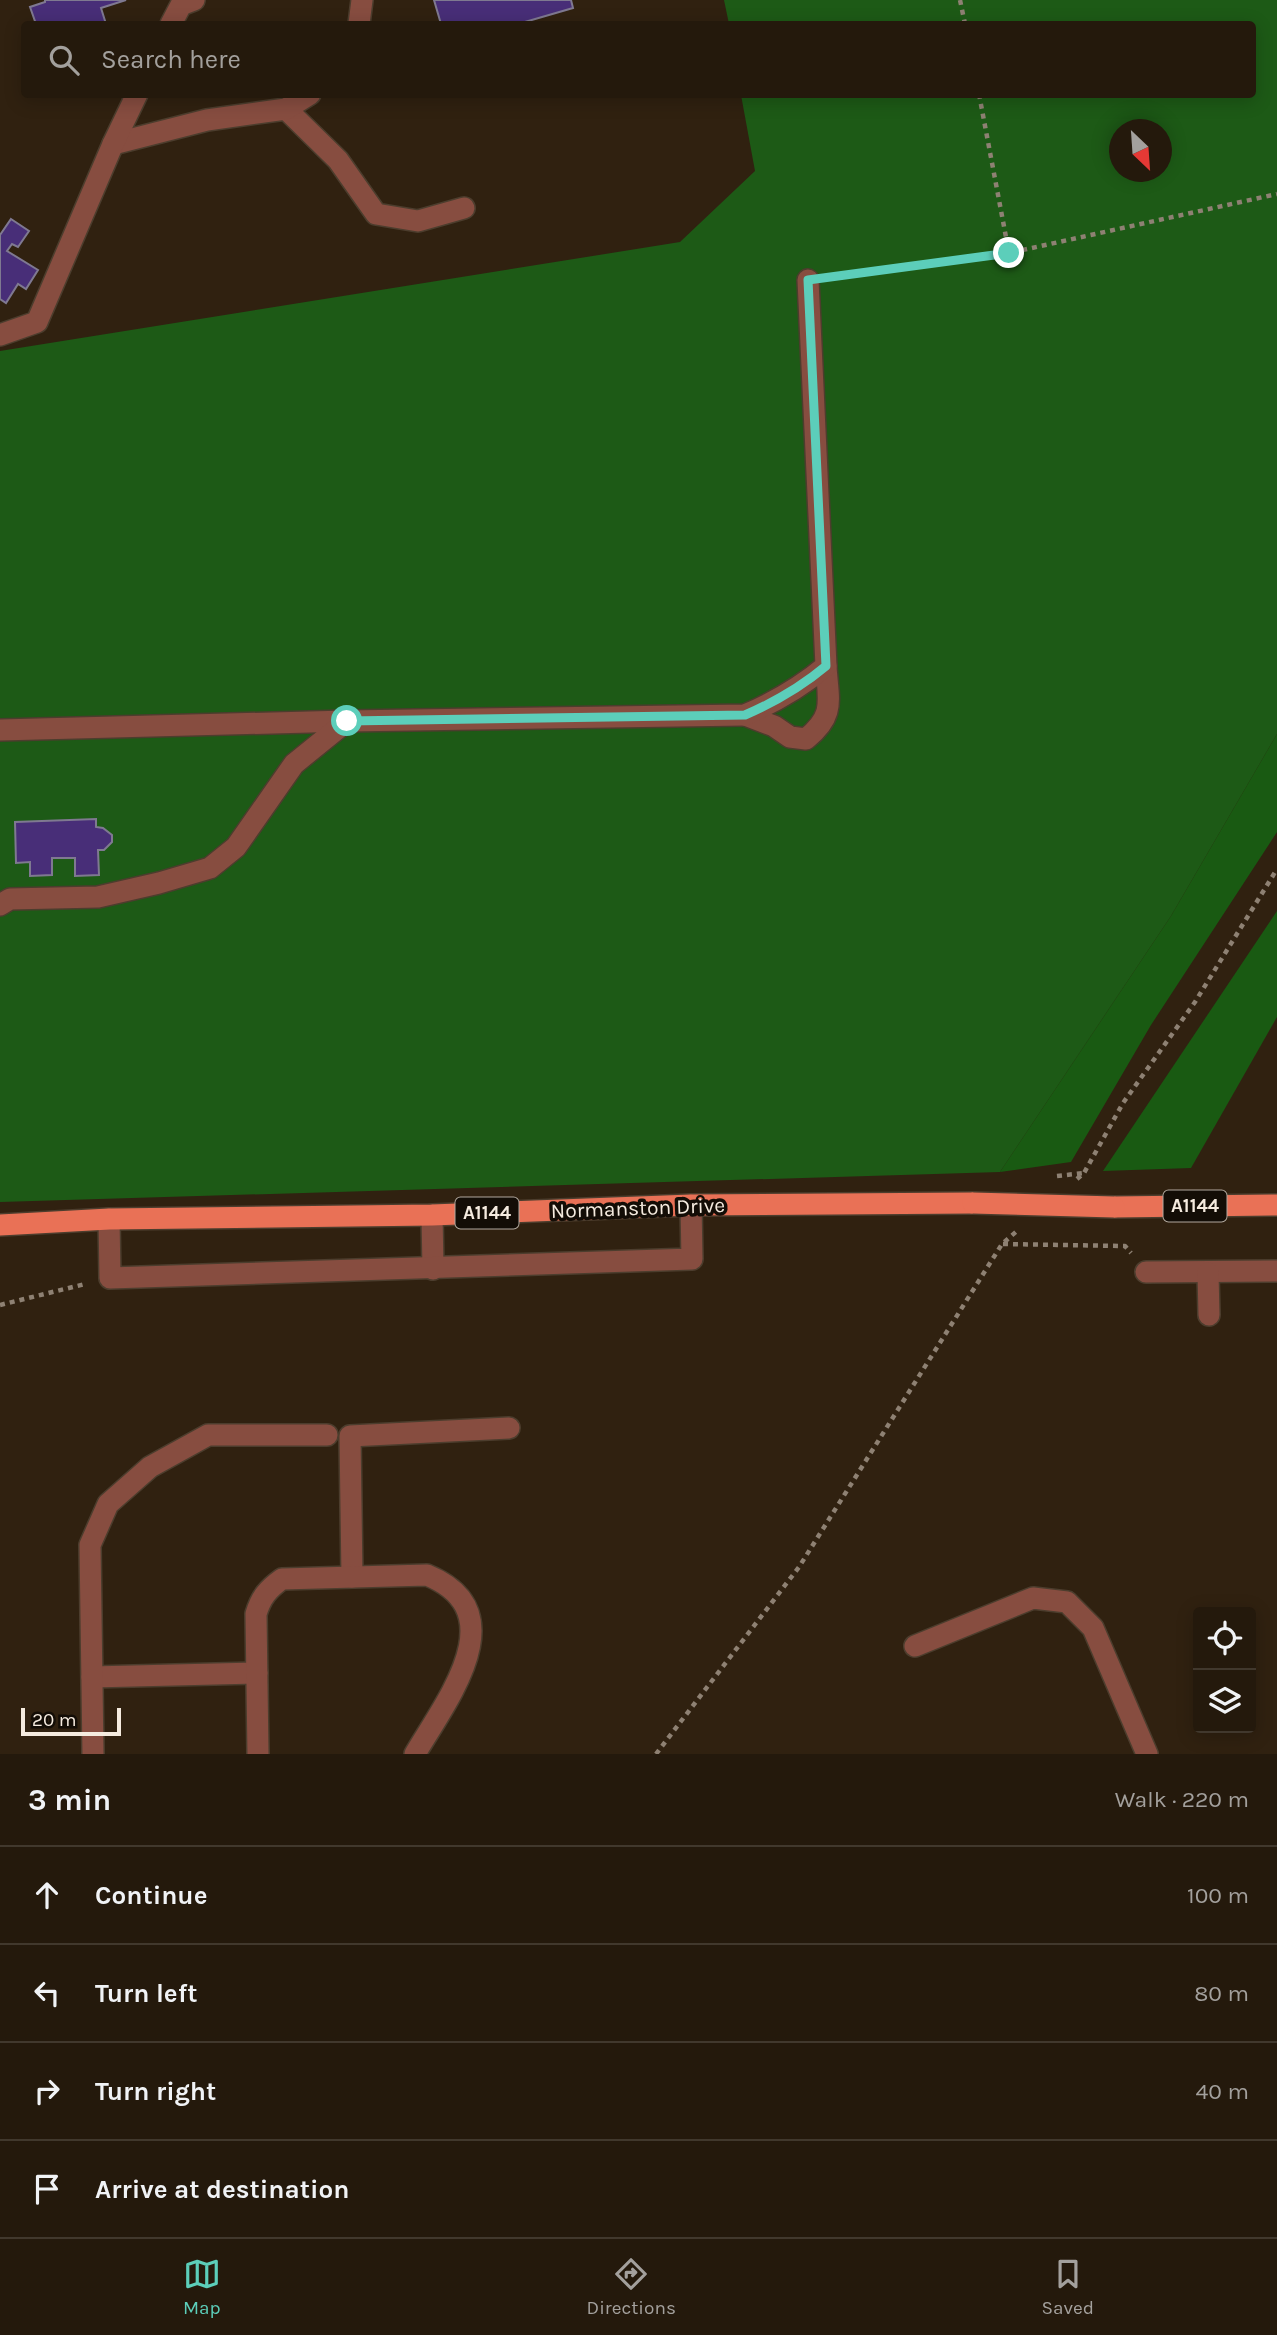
<!DOCTYPE html>
<meta charset="utf-8">
<style>
:root{--surface:#24190c;--page:#30261a;--text:#f1f3f6;--muted:#a3a09d;--line:#41382d;--accent:#5cceba}
body{margin:0;font-family:Karla,sans-serif;background:var(--page);color:var(--text)}
.controls{position:absolute;right:21px;bottom:21px;display:grid;overflow:hidden;border-radius:7px;box-shadow:0 4px 18px #0003}
.controls button{width:63px;height:63px;display:grid;place-items:center;padding:0;border:0;border-bottom:2px solid var(--line);background:var(--surface);color:var(--text);font:35px sans-serif}
.compass{position:absolute;left:1109px;top:119px;width:63px;height:63px;border-radius:50%;background:var(--surface);box-shadow:0 4px 18px #0003;rotate:155deg}
.scale{position:absolute;left:21px;bottom:18px;width:100px;box-sizing:border-box;padding-left:7px;border:4px solid #f5ebdf;border-top:0;font-size:19px;line-height:24px;white-space:nowrap;color:#f5ebdf;-webkit-text-stroke:5px #130d06;paint-order:stroke}
.stop{position:absolute;width:21px;height:21px;margin:-16px;border:5px solid #5cceba;border-radius:50%;background:#fff}
.stop.end{background:#5cceba;border-color:#fff;box-shadow:0 2px 7px #0008}
.list{margin:0;padding:0;list-style:none}
h2{display:flex;justify-content:space-between;align-items:center;height:91px;margin:0;padding:0 28px;font-size:30px}
h2 small{font-size:23px;font-weight:400;color:var(--muted)}
.list li{display:grid;grid-template-columns:46px 1fr auto;gap:21px;align-items:center;box-sizing:border-box;height:98px;padding:0 28px;border-top:2px solid var(--line)}
.list b{display:block;font-size:26px;white-space:nowrap}
.list em{font-size:23px;font-style:normal;color:var(--muted)}
.icon{flex:none;width:38px;height:38px;fill:none;stroke:currentColor;stroke-width:2;stroke-linecap:round;stroke-linejoin:round}
.map{position:relative;flex:none;width:1277px;height:1754px;overflow:hidden}
.search{position:absolute;background:var(--surface);box-shadow:0 4px 18px #0003;left:21px;right:21px;top:21px;height:77px;display:flex;align-items:center;gap:18px;box-sizing:border-box;padding:0 24px;border-radius:7px;color:var(--muted);font-size:26px}
.sheet{height:483px;background:var(--surface)}
nav{display:flex;justify-content:space-around;align-items:center;box-sizing:border-box;height:98px;border-top:2px solid var(--line);background:var(--surface);font-size:19px;color:var(--muted)}
nav a{display:grid;justify-items:center;gap:4px}
nav .on{color:var(--accent)}
.map>svg:first-child{display:block}
</style>
<div class="map">
<svg width="1277" height="1754" viewBox="0 0 1277 1754">
<rect width="100%" height="100%" fill="#302110"/>
<path fill="#1d5a16" fill-rule="evenodd" d="M724,0H1277V734L1171,916L1000,1172L0,1202V351L680,242L755,171L741,95L1252,94V24H729ZM1120,130H1162V172H1120Z"/>
<g fill="#195a12">
<path d="M1277,734V832L1151,1025L1071,1162L1000,1172L1171,916Z"/>
<path d="M1277,911V1017L1191,1168L1103,1171Z"/>
</g>
<g fill="#482e78" stroke="#7f7991" stroke-width="2">
<path d="M45,0H126L101,8L106,24H36L30,7L45,2Z"/>
<path d="M434,0H571L573,8L518,24H441Z"/>
<path d="M11,219L29,231L18,247L12,244L7,251L38,270L26,289L18,284L6,303L0,299V235Z"/>
<path d="M96,819V827L103,828L112,835V842L104,850H98L99,875L75,876V858H52V875L30,876V862L16,863L15,822Z"/>
</g>
<g fill="none" stroke-linecap="round" stroke-linejoin="round">
<defs>
<g id="minor">
<path d="M171,24L181,5L194,0"/>
<path d="M359,24L362,0"/>
<path d="M286,109L338,160L376,214L418,221L464,208"/>
<path d="M113,144L207,120L286,109L310,94"/>
<path d="M0,335L37,322L113,144L137,94"/>
<path d="M745,715L774,726L790,737L806,739C836,715 828,700 826,666"/>
<path d="M0,730L347,721L745,715C775,702 801,687 826,666L808,280"/>
<path d="M0,905L10,899L98,897L159,883L210,868L236,847L294,764L347,721"/>
<path d="M432,1215L433,1269"/>
<path d="M109,1219L110,1278L692,1259L691,1205"/>
<path d="M1146,1272L1277,1271"/>
<path d="M1208,1273L1209,1315"/>
<path d="M352,1577L350,1436L509,1428"/>
<path d="M915,1646L1033,1598L1067,1602L1093,1628L1147,1754"/>
<path d="M92,1677L257,1673"/>
<path d="M93,1754L90,1545L108,1504L150,1467L208,1435H327"/>
<path d="M258,1754L256,1614C261,1597 268,1589 282,1579L427,1575C517,1612 446,1701 415,1754"/>
</g>
<g id="major">
<path d="M1114,1207L1277,1205"/>
<path d="M0,1225L109,1219L432,1215L691,1205L973,1203"/>
</g>
</defs>
<use href="#minor" stroke="#4c3d2d" stroke-width="24"/>
<use href="#major" stroke="#4c3d2d" stroke-width="24"/>
<g stroke="#8e8173" stroke-width="4.5" stroke-dasharray="5 5" stroke-linecap="butt">
<path d="M960,0L965,24"/>
<path d="M979,94L1009,253"/>
<path d="M834,276L1009,253L1277,194"/>
<path d="M1057,1176L1084,1173"/>
<path d="M1077,1179L1084,1173L1123,1103L1195,1002L1277,869"/>
<path d="M1003,1244L1125,1246L1131,1253"/>
<path d="M0,1305L85,1284"/>
<path d="M656,1754L799,1567L1002,1244L1017,1231"/>
</g>
<use href="#minor" stroke="#874d40" stroke-width="21"/>
<use href="#major" stroke="#e97156" stroke-width="21"/>
<defs>
<path id="major-bridge" d="M973,1203L1114,1207"/>
</defs>
<use href="#major-bridge" stroke="#4c3d2d" stroke-width="24" stroke-linecap="butt"/>
<use href="#major-bridge" stroke="#e97156" stroke-width="21"/>
</g>
<g fill="none" stroke-linecap="round" stroke-linejoin="round">
<path stroke="#5cceba" stroke-width="9" d="M347,721L745,715C775,702 801,687 826,666L808,280L1009,253"/>
</g>
<g text-anchor="middle" dominant-baseline="central" stroke-width="7" stroke-linejoin="round" paint-order="stroke">
<g fill="#130d06" stroke="#b1a89e" stroke-width="2">
<rect x="1163.5" y="1190.5" width="63" height="31" rx="5"/>
<rect x="455.5" y="1197.5" width="63" height="31" rx="5"/>
</g>
<g font-size="19" font-weight="bold" fill="#f5ebdf">
<text x="1195" y="1206">A1144</text>
<text x="487" y="1213">A1144</text>
</g>
<g font-size="21" fill="#f5ebdf" stroke="#130d06">
<text transform="translate(638 1208) rotate(-2)">Normanston Drive</text>
</g>
</g>
</svg>
<div class="controls">
<button><svg class="icon" aria-label="locate" viewBox="0 0 24 24"><circle cx="12" cy="12" r="6"/><path d="M12 2v4M12 18v4M2 12h4M18 12h4"/></svg></button>
<button><svg class="icon" aria-label="layers" viewBox="0 0 24 24"><path d="M12 4l9 5-9 5-9-5zM3 14l9 5 9-5"/></svg></button>
</div>
<svg class="compass" viewBox="-18 -18 36 36"><path d="M0-13l5 13h-10z" fill="#e53935"/><path d="M0 13l5-13h-10z" fill="#a3a09d"/></svg>
<div class="scale">20 m</div>
<div class="stop" style="left:347px;top:721px"></div>
<div class="stop end" style="left:1009px;top:253px"></div>
<div class="search"><svg class="icon" aria-label="search" viewBox="0 0 24 24"><circle cx="10" cy="10" r="6"/><path d="M15 15l6 6"/></svg>Search here</div>
</div>
<section class="sheet">
<h2>3 min<small>Walk · 220 m</small></h2>
<ul class="list">
<li><svg class="icon" aria-label="ahead" viewBox="0 0 24 24"><path d="M12 20V5M6 11l6-6 6 6"/></svg><div><b>Continue</b></div><em>100 m</em></li>
<li><svg class="icon" aria-label="left" viewBox="0 0 24 24"><path d="M17 20v-9H6M10 6l-5 5 5 5"/></svg><div><b>Turn left</b></div><em>80 m</em></li>
<li><svg class="icon" aria-label="right" viewBox="0 0 24 24"><path d="M7 20v-9h11M14 6l5 5-5 5"/></svg><div><b>Turn right</b></div><em>40 m</em></li>
<li><svg class="icon" aria-label="arrive" viewBox="0 0 24 24"><path d="M6 21V4h12l-3 4 3 4H6"/></svg><div><b>Arrive at destination</b></div></li>
</ul>
</section>
<nav>
<a class="on"><svg class="icon" aria-label="map" viewBox="0 0 24 24"><path d="M3 6l6-2 6 2 6-2v14l-6 2-6-2-6 2zM9 4v14M15 6v14"/></svg>Map</a>
<a><svg class="icon" aria-label="directions" viewBox="0 0 24 24"><path d="M12 3l9 9-9 9-9-9zM9 14v-3h6M13 9l2 2-2 2"/></svg>Directions</a>
<a><svg class="icon" aria-label="saved" viewBox="0 0 24 24"><path d="M7 4h10v16l-5-4-5 4z"/></svg>Saved</a>
</nav>
